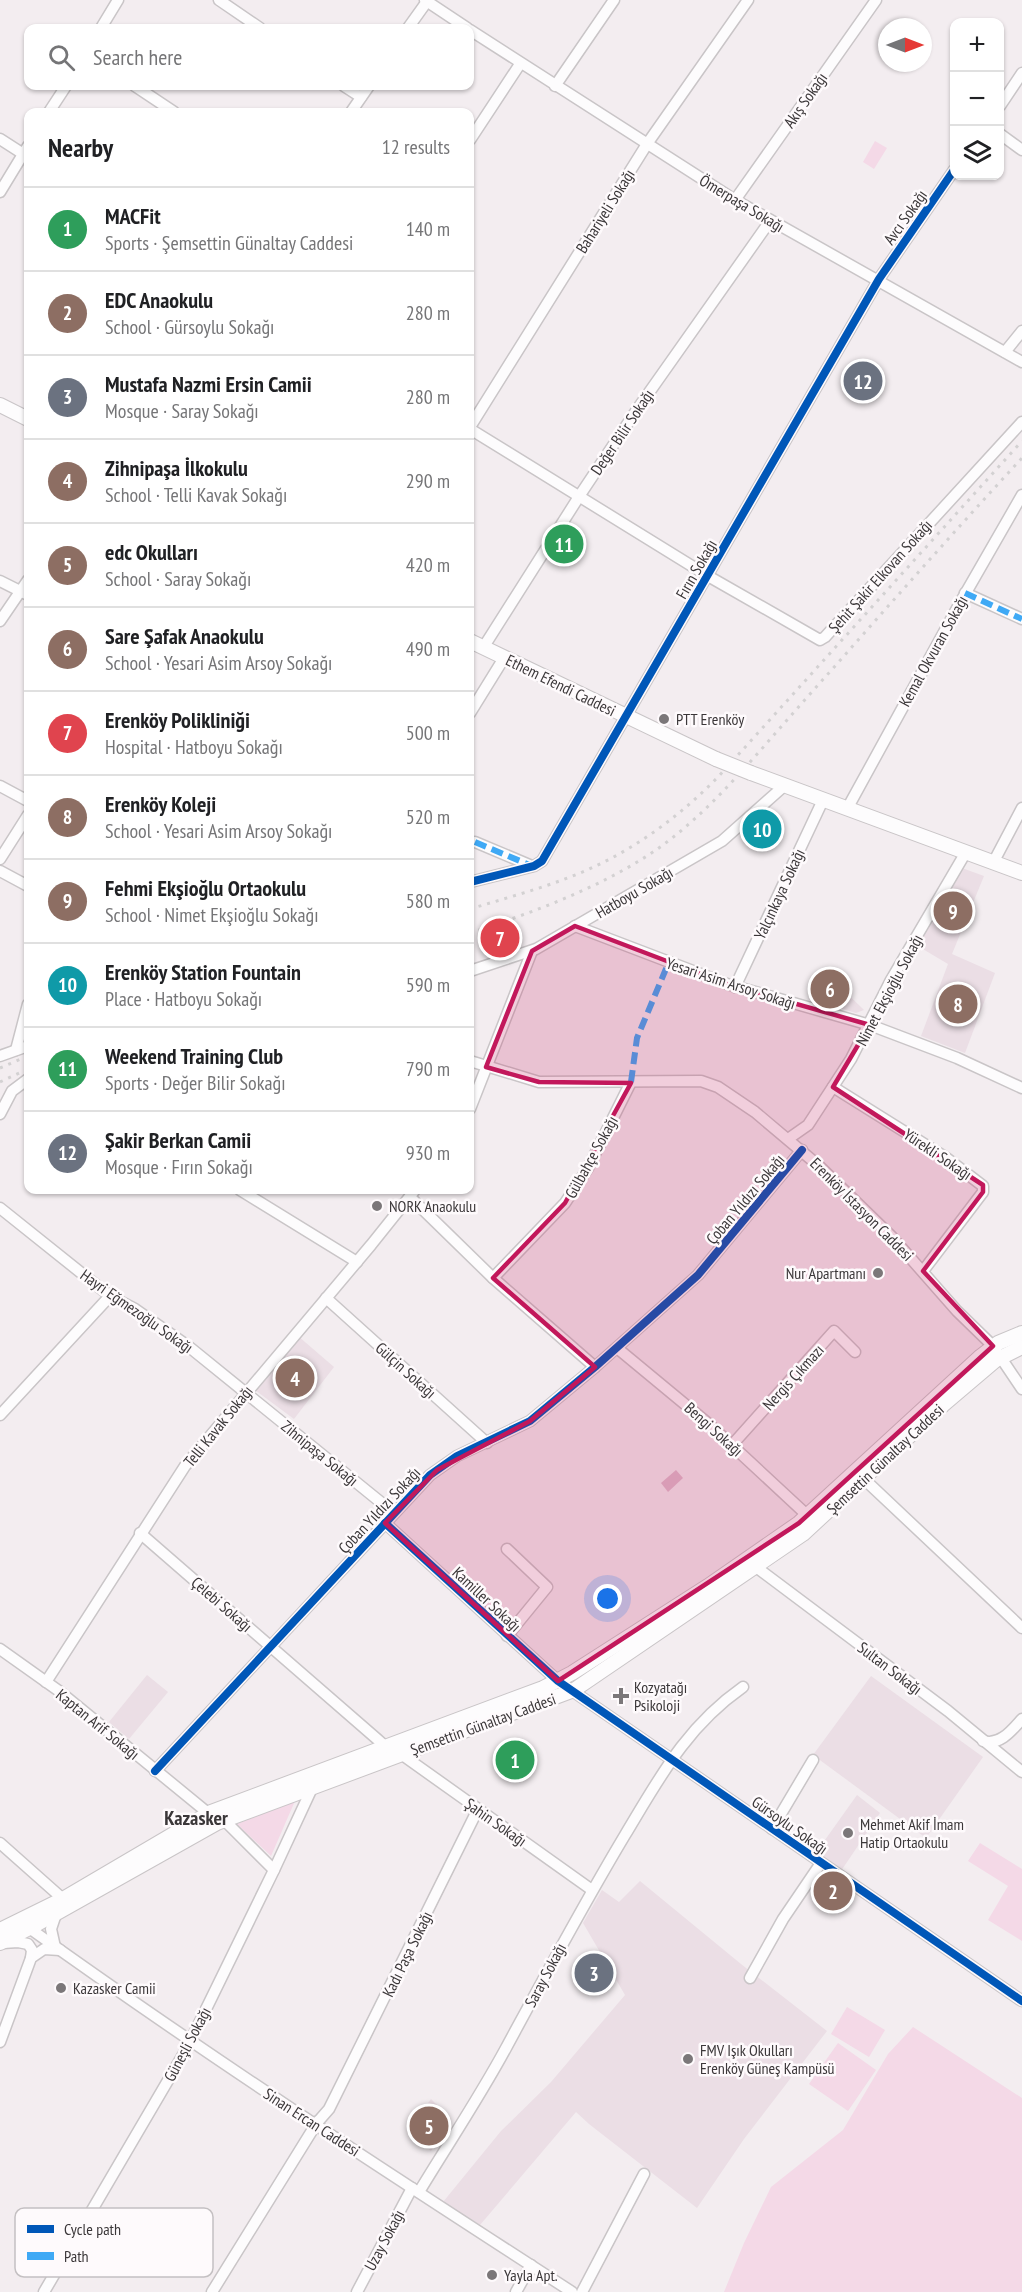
<!DOCTYPE html>
<meta charset="utf-8">
<style>
:root{--surface:#fff;--page:#f2f2f2;--text:#202124;--muted:#757577;--line:#e0e0e0;--accent:#111827}
body{margin:0;font-family:"PT Sans Narrow",sans-serif;background:var(--page);color:var(--text)}
.controls{position:absolute;right:18px;top:18px;display:grid;overflow:hidden;border-radius:12px;box-shadow:0 2px 4px #0004}
.controls button{width:54px;height:54px;display:grid;place-items:center;padding:0;border:0;border-bottom:2px solid var(--line);background:var(--surface);color:var(--text);font:30px sans-serif}
.compass{position:absolute;left:878px;top:18px;width:54px;height:54px;border-radius:50%;background:var(--surface);box-shadow:0 2px 4px #0004;rotate:90deg}
.you{position:absolute;left:608px;top:1599px;width:21px;height:21px;margin:-15px;border:4px solid #fff;border-radius:50%;background:#1a73e8;box-shadow:0 0 0 9px #1a73e833}
.badge{display:grid;place-items:center;width:39px;height:39px;border-radius:50%;background:var(--accent);color:#fff;font-size:20px;font-weight:700}
.pin{position:absolute;translate:-50% -50%;border:3px solid #fff;box-shadow:0 2px 6px #0006}
.list{margin:0;padding:0;list-style:none}
h2{display:flex;justify-content:space-between;align-items:center;height:78px;margin:0;padding:0 24px;font-size:26px}
h2 small{font-size:20px;font-weight:400;color:var(--muted)}
.list li{display:grid;grid-template-columns:39px 1fr auto;gap:18px;align-items:center;box-sizing:border-box;height:84px;padding:0 24px;border-top:2px solid var(--line)}
.list b{display:block;font-size:22px;white-space:nowrap}
.list p{margin:0;font-size:20px;white-space:nowrap;color:var(--muted)}
.list em{font-size:20px;font-style:normal;color:var(--muted)}
.icon{flex:none;width:33px;height:33px;fill:none;stroke:currentColor;stroke-width:2;stroke-linecap:round;stroke-linejoin:round}
.map{position:relative;flex:none;width:1022px;height:2292px;overflow:hidden}
.search{position:absolute;background:var(--surface);box-shadow:0 2px 4px #0004;left:24px;top:24px;width:450px;height:66px;display:flex;align-items:center;gap:15px;box-sizing:border-box;padding:0 21px;border-radius:12px;color:var(--muted);font-size:22px}
.panel{position:absolute;background:var(--surface);box-shadow:0 2px 4px #0004;left:24px;top:108px;width:450px;height:1086px;border-radius:12px}
.map>svg:first-child{display:block}
</style>
<div class="map">
<svg width="1022" height="2292" viewBox="0 0 1022 2292">
<rect width="100%" height="100%" fill="#f3edf0"/>
<g fill="#ebdee5">
<path d="M962,868L984,876L952,954L995,973L965,1053L921,1036L948,964L916,945Z"/>
<path d="M831,978L864,1010L856,1013L808,999Z"/>
<path d="M298,1336L334,1367L294,1419L255,1390Z"/>
<path d="M147,1675L168,1692L129,1739L109,1722Z"/>
<path d="M871,1676L983,1757L926,1838L813,1755Z"/>
<path d="M857,1795L880,1813L841,1871L815,1854Z"/>
<path d="M640,1881L741,1964L827,2031L744,2139L697,2208L589,2124L576,2112L480,2225L443,2202L501,2131L551,2082L625,1995L583,1923L602,1890L619,1902Z"/>
<path d="M431,2099L451,2119L431,2151L407,2132Z"/>
</g>
<g fill="#f4d9e7">
<path d="M875,141L887,148L874,169L863,162Z"/>
<path d="M295,1801L271,1856L237,1824Z"/>
<path d="M980,1843L1022,1869V1941L988,1920L1008,1886L968,1861Z"/>
<path d="M847,2007L885,2030L869,2057L831,2034Z"/>
<path d="M913,2027L1022,2098V2292H724L744,2243L771,2187L843,2130L888,2054Z"/>
<path d="M838,2043L876,2070L848,2111L809,2084Z"/>
</g>
<path fill="#dfbdce" d="M676,1470L683,1478L668,1492L661,1483Z"/>
<g fill="none" stroke-linecap="round" stroke-linejoin="round">
<defs>
<g id="minor">
<path d="M219,0L260,28"/>
<path d="M425,0L467,28"/>
<path d="M101,28L118,0"/>
<path d="M408,28L428,0"/>
<path d="M470,30L735,200L1022,362"/>
<path d="M135,86L174,112"/>
<path d="M344,86L361,97"/>
<path d="M555,86L614,0"/>
<path d="M1000,106L1022,73"/>
<path d="M49,112L66,86"/>
<path d="M351,112L369,86"/>
<path d="M1000,134L1022,150"/>
<path d="M0,139L28,157"/>
<path d="M470,140L520,64"/>
<path d="M0,192L28,146"/>
<path d="M735,200L876,0"/>
<path d="M1005,352L1022,331"/>
<path d="M470,427L647,144L748,0"/>
<path d="M470,429L708,576L820,640L825,637L1022,422"/>
<path d="M0,581L28,595"/>
<path d="M965,593L1022,619"/>
<path d="M0,621L28,580"/>
<path d="M483,648L580,495L636,411L770,221"/>
<path d="M470,713L504,658"/>
<path d="M0,786L28,801"/>
<path d="M847,809L960,603L1022,495"/>
<path d="M475,842L532,866"/>
<path d="M0,859L28,815"/>
<path d="M993,863L1022,808"/>
<path d="M0,871L28,886"/>
<path d="M470,882L534,866L542,861L879,279L954,170"/>
<path d="M575,926L727,984L870,1025L957,1058L1022,1088"/>
<path d="M470,971L536,949L722,841L784,786"/>
<path d="M735,987L823,800"/>
<path d="M16,1050L28,1004"/>
<path d="M0,1056L28,1046"/>
<path d="M470,1061L539,1082L701,1081L718,1087L755,1112L819,1166L892,1237L957,1311L993,1346L1022,1389"/>
<path d="M833,1087L945,1157L983,1186V1192L923,1271"/>
<path d="M470,1109L532,951"/>
<path d="M0,1114L12,1091L28,1079"/>
<path d="M788,1139L808,1125L851,1059L891,980L966,852"/>
<path d="M240,1190L357,1262"/>
<path d="M410,1197L493,1278L595,1367"/>
<path d="M0,1208L110,1296L135,1309L188,1346L394,1513"/>
<path d="M493,1278L565,1203L588,1168L631,1082"/>
<path d="M326,1298L487,1443"/>
<path d="M617,1348L710,1425L808,1516"/>
<path d="M0,1415L110,1296"/>
<path d="M732,1445L834,1331L855,1352"/>
<path d="M864,1479L1022,1628"/>
<path d="M385,1523L558,1681L1022,2001"/>
<path d="M140,1533L377,1739L386,1747L387,1754"/>
<path d="M507,1549L547,1587L507,1636"/>
<path d="M756,1567L948,1711L1022,1772"/>
<path d="M0,1649L59,1691L208,1813L217,1819L224,1820L274,1870"/>
<path d="M46,1682L185,1466L371,1245L415,1190"/>
<path d="M983,1741C1000,1746 1012,1730 1022,1719"/>
<path d="M401,1754L592,1890"/>
<path d="M155,1771L430,1475L457,1456L530,1421L595,1367L698,1275L802,1150"/>
<path d="M772,1829L813,1760"/>
<path d="M0,1843L63,1899"/>
<path d="M25,1925C203,2053 388,2173 572,2292"/>
<path d="M3,1943L18,1942L28,1944L32,1950L31,1958"/>
<path d="M55,1947L51,1929L56,1914"/>
<path d="M750,1978L783,1919L821,1863"/>
<path d="M0,2042L31,1958L44,1949L60,1950"/>
<path d="M315,2125L329,2109L478,1809"/>
<path d="M419,2192C448,2144 479,2098 506,2048C545,1976 583,1905 625,1835C660,1777 686,1727 743,1687"/>
<path d="M44,2292L187,2048L274,1870L313,1786"/>
<path d="M212,2292L318,2121"/>
<path d="M357,2292L412,2188"/>
<path d="M516,2292L531,2265"/>
<path d="M582,2292L644,2174"/>
</g>
<g id="major">
<path d="M0,405L28,419"/>
<path d="M470,641L716,759"/>
<path d="M751,773L1022,873"/>
<path d="M0,1930L63,1899L211,1812L543,1688L572,1673L708,1586L799,1523L981,1356L998,1343L1022,1333"/>
<path d="M0,1943L39,1923L217,1823L574,1690L803,1534L943,1405L996,1360L1022,1347"/>
</g>
</defs>
<use href="#minor" stroke="#c9c5c7" stroke-width="13"/>
<use href="#major" stroke="#c9c5c7" stroke-width="16"/>
<use href="#minor" stroke="#fdfcfd" stroke-width="10"/>
<use href="#major" stroke="#fdfcfd" stroke-width="14"/>
<g stroke="#d3d1d2" stroke-width="3" stroke-dasharray="3 6" stroke-linecap="butt">
<path d="M470,909C506,898 544,888 580,873C633,851 679,817 719,776L1022,441"/>
<path d="M470,933C534,912 600,888 656,850C713,810 757,753 803,702C876,620 948,538 1022,458"/>
<path d="M0,1068L28,1056"/>
<path d="M0,1082L28,1069"/>
</g>
<defs>
<path id="major-bridge" d="M716,759L751,773"/>
</defs>
<use href="#major-bridge" stroke="#c9c5c7" stroke-width="16" stroke-linecap="butt"/>
<use href="#major-bridge" stroke="#fdfcfd" stroke-width="14"/>
<g stroke="#3fa9f5" stroke-width="6" stroke-dasharray="12 6" stroke-linecap="butt">
<path d="M965,593L1022,619"/>
<path d="M475,842L532,866"/>
<path d="M631,1082L637,1038L668,964"/>
</g>
<defs>
<g id="cycleway">
<path d="M470,882L534,866L542,861L879,279L954,170"/>
<path d="M385,1523L558,1681L1022,2001"/>
<path d="M155,1771L430,1475L457,1456L530,1421L595,1367L698,1275L802,1150"/>
</g>
</defs>
<use href="#cycleway" stroke="#fefafc" stroke-width="11"/>
<use href="#cycleway" stroke="#0057b8" stroke-width="8"/>
</g>
<path fill="#c2185b" fill-opacity="0.2" stroke="#c2185b" stroke-width="4.5" stroke-linejoin="round" d="M575,926L727,984L870,1025L833,1087L983,1185V1192L923,1271L993,1346L799,1523L558,1681L385,1523L437,1470L530,1421L595,1367L493,1278L565,1203L631,1083L539,1082L486,1067L532,951Z"/>
<g fill="#7b7779" stroke="#fefafc" stroke-width="2">
<circle cx="664" cy="719" r="6"/>
<circle cx="377" cy="1206" r="6"/>
<circle cx="878" cy="1273" r="6"/>
<path d="M618 1687h6v6h6v6h-6v6h-6v-6h-6v-6h6z"/>
<circle cx="848" cy="1833" r="6"/>
<circle cx="61" cy="1988" r="6"/>
<circle cx="688" cy="2059" r="6"/>
<circle cx="492" cy="2275" r="6"/>
</g>
<g text-anchor="middle" dominant-baseline="central" stroke-width="5" stroke-linejoin="round" paint-order="stroke">
<g font-size="16" fill="#3b3739" stroke="#fefafc">
<text transform="translate(805 100) rotate(-55)">Akış Sokağı</text>
<text transform="translate(742 203) rotate(31)">Ömerpaşa Sokağı</text>
<text transform="translate(605 211) rotate(-58)">Bahariyeli Sokağı</text>
<text transform="translate(905 217) rotate(-55)">Avcı Sokağı</text>
<text transform="translate(622 432) rotate(-56)">Değer Bilir Sokağı</text>
<text transform="translate(696 569) rotate(-60)">Fırın Sokağı</text>
<text transform="translate(880 576) rotate(-48)">Şehit Şakir Elkovan Sokağı</text>
<text transform="translate(933 651) rotate(-61)">Kemal Okvuran Sokağı</text>
<text transform="translate(561 685) rotate(26)">Ethem Efendi Caddesi</text>
<text transform="translate(634 892) rotate(-30)">Hatboyu Sokağı</text>
<text transform="translate(779 894) rotate(-65)">Yalçınkaya Sokağı</text>
<text transform="translate(731 983) rotate(18)">Yesari Asim Arsoy Sokağı</text>
<text transform="translate(889 990) rotate(-62)">Nimet Ekşioğlu Sokağı</text>
<text transform="translate(938 1154) rotate(34)">Yürekli Sokağı</text>
<text transform="translate(591 1157) rotate(-61)">Gülbahçe Sokağı</text>
<text transform="translate(745 1199) rotate(-50)">Çoban Yıldızı Sokağı</text>
<text transform="translate(862 1209) rotate(45)">Erenköy İstasyon Caddesi</text>
<text transform="translate(137 1311) rotate(35)">Hayri Eğmezoğlu Sokağı</text>
<text transform="translate(406 1370) rotate(42)">Gülçin Sokağı</text>
<text transform="translate(793 1377) rotate(-48)">Nergis Çıkmazı</text>
<text transform="translate(218 1426) rotate(-51)">Telli Kavak Sokağı</text>
<text transform="translate(714 1429) rotate(42)">Bengi Sokağı</text>
<text transform="translate(320 1453) rotate(39)">Zihnipaşa Sokağı</text>
<text transform="translate(885 1459) rotate(-43)">Şemsettin Günaltay Caddesi</text>
<text transform="translate(379 1510) rotate(-47)">Çoban Yıldızı Sokağı</text>
<text transform="translate(487 1599) rotate(43)">Kamiller Sokağı</text>
<text transform="translate(222 1604) rotate(41)">Çelebi Sokağı</text>
<text transform="translate(890 1668) rotate(37)">Sultan Sokağı</text>
<text transform="translate(98 1724) rotate(39)">Kaptan Arif Sokağı</text>
<text transform="translate(483 1724) rotate(-20)">Şemsettin Günaltay Caddesi</text>
<text transform="translate(496 1822) rotate(35)">Şahin Sokağı</text>
<text transform="translate(790 1825) rotate(35)">Gürsoylu Sokağı</text>
<text transform="translate(407 1954) rotate(-64)">Kadı Paşa Sokağı</text>
<text transform="translate(545 1975) rotate(-62)">Saray Sokağı</text>
<text transform="translate(187 2044) rotate(-62)">Güneşli Sokağı</text>
<text transform="translate(312 2122) rotate(33)">Sinan Ercan Caddesi</text>
<text transform="translate(384 2240) rotate(-62)">Uzay Sokağı</text>
</g>
<g font-size="16" fill="#3b3739" stroke="#fefafc" text-anchor="start">
<text x="676" y="719">PTT Erenköy</text>
<text x="389" y="1206">NORK Anaokulu</text>
<text x="866" y="1273" text-anchor="end">Nur Apartmanı</text>
<text x="634" y="1687">Kozyatağı<tspan x="634" dy="18">Psikoloji</tspan></text>
<text x="860" y="1824">Mehmet Akif İmam<tspan x="860" dy="18">Hatip Ortaokulu</tspan></text>
<text x="73" y="1988">Kazasker Camii</text>
<text x="700" y="2050">FMV Işık Okulları<tspan x="700" dy="18">Erenköy Güneş Kampüsü</tspan></text>
<text x="504" y="2275">Yayla Apt.</text>
</g>
<g font-size="20" font-weight="bold" fill="#3b3739" stroke="#fefafc">
<text x="196" y="1818">Kazasker</text>
</g>
</g>
<rect x="15" y="2208" width="198" height="69" rx="9" fill="#fefafc" stroke="#c4c0c2" stroke-width="1.5"/>
<rect x="27" y="2225" width="27" height="8" fill="#0057b8"/>
<rect x="27" y="2252" width="27" height="8" fill="#3fa9f5"/>
<g font-size="16" fill="#3b3739">
<text x="64" y="2235">Cycle path</text>
<text x="64" y="2262">Path</text>
</g>
</svg>
<div class="controls">
<button>+</button>
<button>−</button>
<button><svg class="icon" aria-label="layers" viewBox="0 0 24 24"><path d="M12 4l9 5-9 5-9-5zM3 14l9 5 9-5"/></svg></button>
</div>
<svg class="compass" viewBox="-18 -18 36 36"><path d="M0-13l5 13h-10z" fill="#e53935"/><path d="M0 13l5-13h-10z" fill="#757577"/></svg>
<div class="you"></div>
<div class="pin badge" style="left:515px;top:1760px;background:#2e9e5b">1</div>
<div class="pin badge" style="left:833px;top:1891px;background:#8d6e63">2</div>
<div class="pin badge" style="left:594px;top:1973px;background:#6b7280">3</div>
<div class="pin badge" style="left:295px;top:1378px;background:#8d6e63">4</div>
<div class="pin badge" style="left:429px;top:2126px;background:#8d6e63">5</div>
<div class="pin badge" style="left:830px;top:989px;background:#8d6e63">6</div>
<div class="pin badge" style="left:500px;top:938px;background:#e0444e">7</div>
<div class="pin badge" style="left:958px;top:1004px;background:#8d6e63">8</div>
<div class="pin badge" style="left:953px;top:911px;background:#8d6e63">9</div>
<div class="pin badge" style="left:762px;top:829px;background:#0f9aa8">10</div>
<div class="pin badge" style="left:564px;top:544px;background:#2e9e5b">11</div>
<div class="pin badge" style="left:863px;top:381px;background:#6b7280">12</div>
<div class="search"><svg class="icon" aria-label="search" viewBox="0 0 24 24"><circle cx="10" cy="10" r="6"/><path d="M15 15l6 6"/></svg>Search here</div>
<section class="panel">
<h2>Nearby<small>12 results</small></h2>
<ul class="list">
<li><span class="badge" style="background:#2e9e5b">1</span><div><b>MACFit</b><p>Sports · Şemsettin Günaltay Caddesi</p></div><em>140 m</em></li>
<li><span class="badge" style="background:#8d6e63">2</span><div><b>EDC Anaokulu</b><p>School · Gürsoylu Sokağı</p></div><em>280 m</em></li>
<li><span class="badge" style="background:#6b7280">3</span><div><b>Mustafa Nazmi Ersin Camii</b><p>Mosque · Saray Sokağı</p></div><em>280 m</em></li>
<li><span class="badge" style="background:#8d6e63">4</span><div><b>Zihnipaşa İlkokulu</b><p>School · Telli Kavak Sokağı</p></div><em>290 m</em></li>
<li><span class="badge" style="background:#8d6e63">5</span><div><b>edc Okulları</b><p>School · Saray Sokağı</p></div><em>420 m</em></li>
<li><span class="badge" style="background:#8d6e63">6</span><div><b>Sare Şafak Anaokulu</b><p>School · Yesari Asim Arsoy Sokağı</p></div><em>490 m</em></li>
<li><span class="badge" style="background:#e0444e">7</span><div><b>Erenköy Polikliniği</b><p>Hospital · Hatboyu Sokağı</p></div><em>500 m</em></li>
<li><span class="badge" style="background:#8d6e63">8</span><div><b>Erenköy Koleji</b><p>School · Yesari Asim Arsoy Sokağı</p></div><em>520 m</em></li>
<li><span class="badge" style="background:#8d6e63">9</span><div><b>Fehmi Ekşioğlu Ortaokulu</b><p>School · Nimet Ekşioğlu Sokağı</p></div><em>580 m</em></li>
<li><span class="badge" style="background:#0f9aa8">10</span><div><b>Erenköy Station Fountain</b><p>Place · Hatboyu Sokağı</p></div><em>590 m</em></li>
<li><span class="badge" style="background:#2e9e5b">11</span><div><b>Weekend Training Club</b><p>Sports · Değer Bilir Sokağı</p></div><em>790 m</em></li>
<li><span class="badge" style="background:#6b7280">12</span><div><b>Şakir Berkan Camii</b><p>Mosque · Fırın Sokağı</p></div><em>930 m</em></li>
</ul>
</section>
</div>
